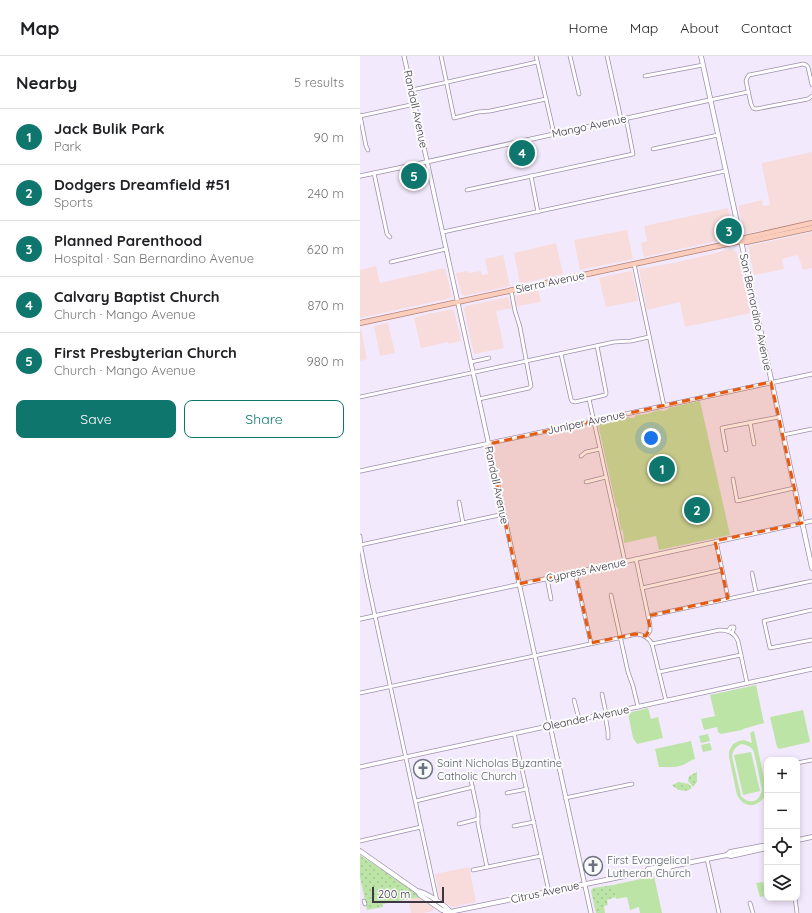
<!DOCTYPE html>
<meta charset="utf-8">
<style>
:root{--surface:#fff;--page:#f2f2f2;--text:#202124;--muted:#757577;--line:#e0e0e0;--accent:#0f766e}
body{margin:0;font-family:Quicksand,sans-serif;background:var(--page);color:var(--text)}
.controls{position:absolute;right:12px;bottom:12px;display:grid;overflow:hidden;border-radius:8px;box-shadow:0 2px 6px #0003}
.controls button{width:36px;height:36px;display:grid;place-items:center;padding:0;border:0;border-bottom:1px solid var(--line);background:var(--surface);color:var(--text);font:20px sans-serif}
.scale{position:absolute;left:12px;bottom:10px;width:72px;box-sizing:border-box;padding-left:4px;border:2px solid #3d3743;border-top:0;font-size:11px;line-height:14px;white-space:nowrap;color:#3d3743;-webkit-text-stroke:3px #fbfbfb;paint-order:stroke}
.you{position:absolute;left:291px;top:382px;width:14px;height:14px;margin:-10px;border:3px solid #fff;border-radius:50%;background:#1a73e8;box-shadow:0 0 0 6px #1a73e833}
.badge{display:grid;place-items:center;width:26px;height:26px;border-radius:50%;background:var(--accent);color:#fff;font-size:13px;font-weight:700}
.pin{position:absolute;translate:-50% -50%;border:2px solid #fff;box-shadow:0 1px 4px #0006}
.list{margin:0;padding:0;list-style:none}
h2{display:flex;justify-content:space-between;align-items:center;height:52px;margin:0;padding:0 16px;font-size:17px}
h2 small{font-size:13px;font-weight:400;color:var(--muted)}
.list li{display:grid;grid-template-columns:26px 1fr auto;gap:12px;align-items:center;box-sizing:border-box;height:56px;padding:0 16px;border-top:1px solid var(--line)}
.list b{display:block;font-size:15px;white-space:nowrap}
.list p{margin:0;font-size:13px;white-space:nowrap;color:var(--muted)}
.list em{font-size:13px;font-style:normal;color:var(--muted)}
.actions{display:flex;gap:8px;padding:12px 16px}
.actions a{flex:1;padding:9px 0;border:1px solid var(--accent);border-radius:8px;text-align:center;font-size:14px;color:var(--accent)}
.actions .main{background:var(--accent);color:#fff}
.icon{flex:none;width:22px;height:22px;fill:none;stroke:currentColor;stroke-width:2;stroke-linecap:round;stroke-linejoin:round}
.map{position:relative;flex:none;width:452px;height:857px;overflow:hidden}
header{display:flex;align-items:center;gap:24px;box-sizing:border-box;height:56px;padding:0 20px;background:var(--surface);border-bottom:1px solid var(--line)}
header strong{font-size:19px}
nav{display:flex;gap:22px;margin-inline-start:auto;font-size:14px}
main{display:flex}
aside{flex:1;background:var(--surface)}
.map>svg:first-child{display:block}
</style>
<header>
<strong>Map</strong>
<nav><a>Home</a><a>Map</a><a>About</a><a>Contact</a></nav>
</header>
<main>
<aside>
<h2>Nearby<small>5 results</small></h2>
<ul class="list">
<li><span class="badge">1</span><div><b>Jack Bulik Park</b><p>Park</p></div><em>90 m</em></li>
<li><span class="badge">2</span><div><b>Dodgers Dreamfield #51</b><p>Sports</p></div><em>240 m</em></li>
<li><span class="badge">3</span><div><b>Planned Parenthood</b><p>Hospital · San Bernardino Avenue</p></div><em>620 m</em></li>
<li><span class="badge">4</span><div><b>Calvary Baptist Church</b><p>Church · Mango Avenue</p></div><em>870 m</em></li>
<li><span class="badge">5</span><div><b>First Presbyterian Church</b><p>Church · Mango Avenue</p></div><em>980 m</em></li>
</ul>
<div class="actions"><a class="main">Save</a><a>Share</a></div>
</aside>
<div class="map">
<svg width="452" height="857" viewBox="0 0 452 857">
<defs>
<pattern id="grass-dots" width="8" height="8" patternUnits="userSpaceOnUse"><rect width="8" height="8" fill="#bde4a7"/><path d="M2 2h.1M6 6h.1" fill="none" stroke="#a3c491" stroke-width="1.8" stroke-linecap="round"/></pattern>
</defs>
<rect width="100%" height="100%" fill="#f3e9fc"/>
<g fill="#f7dcdb">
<path d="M452,96V165L415,172L385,178L378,150L402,144L403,150L410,149L402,110V107Z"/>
<path d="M368,152L375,181L284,201L281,187L287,185L284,170Z"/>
<path d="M267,174L273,203L220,214L214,184Z"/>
<path d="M452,176V212L443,214L438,199L422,203L424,213L394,219L388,190Z"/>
<path d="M196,187L203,218L160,228L154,197Z"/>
<path d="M372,193L378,198L391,257L325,271L320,246L287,254L279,213H280L318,206Z"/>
<path d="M143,199L150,230L104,240L101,237L96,217L108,215L109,217L121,215L122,219L128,218L125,203Z"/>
<path d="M16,210L20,227L85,212L92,241L91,242L0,262V214Z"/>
<path d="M270,215L272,216L278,245L246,251L239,222Z"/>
<path d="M178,234L181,246L157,250L155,239Z"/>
<path d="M148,241L152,252L136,255L144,292L114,298L104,253L106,250Z"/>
<path d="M92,253L94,254L101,285L89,288L88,286L61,292L54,262L71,257H74Z"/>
<path d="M28,267L35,297L20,300L14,270Z"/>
<path d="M0,273H1L7,303L0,305Z"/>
<path d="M109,811L116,846L92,851L80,843L75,818Z"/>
<path d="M59,841L74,852L73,855L63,857H51L48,843Z"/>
</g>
<g fill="url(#grass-dots)">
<path d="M337,716V726L333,731L328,725L329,720Z"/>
<path d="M319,726L325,727L326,728L328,727L332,732C325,737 318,735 312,729Z"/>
<path d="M0,799L58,838L60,841L23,848V851L7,854L0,821Z"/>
<path d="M253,829L256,841L247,844L248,849L244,850L245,857H236L231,835L233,832Z"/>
</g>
<g fill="#bde4a7" fill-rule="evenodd">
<path d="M340,345L370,479L299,494L296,480L264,487L263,475L261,473L258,458C259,455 258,452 256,450L238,368L268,361L270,362H274L276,359C279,359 288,358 290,357C295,355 298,353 304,355L308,353L309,352Z"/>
<path d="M396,629L404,667L383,673L382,674L361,678L358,676L357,671L344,674L341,663L355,660L350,639Z"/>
<path d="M288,652L291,663L298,661L303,682L277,688L273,682L268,657Z"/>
<path d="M443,654L450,686L419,693L417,691L410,661Z"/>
<path d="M394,675L407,736V756L404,742C395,752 384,752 377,739L369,701V695L373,688L379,685L384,684L392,687L390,677ZM382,688C387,689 392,691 394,696L402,734L401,737L383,741L401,737C398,747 388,748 381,740L372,700C373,694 376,690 382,688Z"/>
<path d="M348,678L350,685L341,687L339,680Z"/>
<path d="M331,685L335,703C331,704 327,707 323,709C316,712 307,711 299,711L295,693Z"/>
<path d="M350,687L352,694L343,696L341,689Z"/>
<path d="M391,696L400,735L383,739L374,699Z"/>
<path d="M294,820L302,857H280L279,851L270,854L267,841L256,843L253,829Z"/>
<path d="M403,826L406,840L400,841L396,827Z"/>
</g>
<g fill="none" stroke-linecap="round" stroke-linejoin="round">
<defs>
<g id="minor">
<path d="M81,0L94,62L118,56L130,55L186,43"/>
<path d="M176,0L186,43L194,78"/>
<path d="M210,0L219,38"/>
<path d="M247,0L261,63"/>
<path d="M285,20L343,9"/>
<path d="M452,29L448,11L446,9L443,8L389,19L387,22L386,25L391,48L393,52L396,53L448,43L452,40"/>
<path d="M52,34L177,6"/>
<path d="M350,44L388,36"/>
<path d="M0,59L6,90L8,94"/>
<path d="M0,60L55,48"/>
<path d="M293,93L358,79"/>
<path d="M14,117L27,178L30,181"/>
<path d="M171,120L178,156"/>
<path d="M107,134L273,98L266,62"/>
<path d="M83,176L365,115"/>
<path d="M31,206L86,193"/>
<path d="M274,208L304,350"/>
<path d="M201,298L211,343L212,345L215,346L245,339L246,338V336L237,290"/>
<path d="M111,306L129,302"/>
<path d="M0,341L254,286L271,285L289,281"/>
<path d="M119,343L169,332L171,330L160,271L155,255L151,234"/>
<path d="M229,343L265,506"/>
<path d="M390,366L394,388"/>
<path d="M423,379L452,373"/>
<path d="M366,394L362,372L419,361"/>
<path d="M221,400L226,396L240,393"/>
<path d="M373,423L377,445L434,432"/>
<path d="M226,426L246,421"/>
<path d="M99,446L103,467"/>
<path d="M0,480L1,492L7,523L77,845"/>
<path d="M356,485L368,542"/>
<path d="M0,489L144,458"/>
<path d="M276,503L290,569V575L286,580"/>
<path d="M215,516L231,587"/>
<path d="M392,517L396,536"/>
<path d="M187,522L191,543"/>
<path d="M282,532L362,514"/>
<path d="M251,539L268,616L273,630L278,651"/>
<path d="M452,554L404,565L410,592L452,584"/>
<path d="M288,560L452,525"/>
<path d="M368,575L371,571H374V572L372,577"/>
<path d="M292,588L360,574C368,574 375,577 378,585L387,627"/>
<path d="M299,616L381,599"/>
<path d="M0,637L277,578C284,579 289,582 292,588L306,645"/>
<path d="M242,638L246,657"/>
<path d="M214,644L219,663"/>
<path d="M245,658L248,676V682"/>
<path d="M154,677L189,836"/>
<path d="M437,707L452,704"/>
<path d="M141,709L160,705"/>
<path d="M110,720L118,757V768L127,811"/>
<path d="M147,737L167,733"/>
<path d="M205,742L272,728"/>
<path d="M56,745L113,731"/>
<path d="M99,768L118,763"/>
<path d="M154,770L174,766"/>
<path d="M0,785L61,771"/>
<path d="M347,803L359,857"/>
<path d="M113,814L181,800"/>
<path d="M435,842L437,857"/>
<path d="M4,845L5,848"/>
<path d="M390,847L393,857"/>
</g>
<g id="tertiary">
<path d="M44,0L231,857"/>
<path d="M0,120L34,113L350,44"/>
<path d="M0,415L452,318"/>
<path d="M0,563L452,465"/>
<path d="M0,711L452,613"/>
</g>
<g id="secondary">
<path d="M341,0L452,512"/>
<path d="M437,785L438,784L452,781"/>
<path d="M0,795L57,835L60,839L82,854L88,855"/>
<path d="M367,799L371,800L407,792"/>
<path d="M286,816L288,813L305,810H311"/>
<path d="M57,835C65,836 86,849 90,856"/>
<path d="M85,857L260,821L306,813L312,810L367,799L370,796L407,789"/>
</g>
<g id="primary">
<path d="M381,185L386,186L452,172"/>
<path d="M0,267L381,185L385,182L452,167"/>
</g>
</defs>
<use href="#minor" stroke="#9e8fab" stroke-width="4.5"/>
<use href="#tertiary" stroke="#9e8fab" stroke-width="5"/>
<use href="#secondary" stroke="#9e8fab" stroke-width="5.5"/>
<use href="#primary" stroke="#b58274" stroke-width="6"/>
<use href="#minor" stroke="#fff" stroke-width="3"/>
<use href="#tertiary" stroke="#fff" stroke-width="3.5"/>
<use href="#secondary" stroke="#fff" stroke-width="4"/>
<use href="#primary" stroke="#facdbc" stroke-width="4.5"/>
</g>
<path fill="#e8590c" fill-opacity="0.2" stroke="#e8590c" stroke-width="3" stroke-dasharray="8 5" stroke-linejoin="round" d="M411,326L442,467L355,485L368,542L288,560L290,572L286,580L275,578L231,587L215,516L159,528L128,388Z"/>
<defs>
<symbol id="church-ring" viewBox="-11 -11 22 22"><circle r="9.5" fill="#fbfbfb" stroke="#6b7280" stroke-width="1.5"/><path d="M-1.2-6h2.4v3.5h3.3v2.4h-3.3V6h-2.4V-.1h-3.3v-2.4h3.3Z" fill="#6b7280"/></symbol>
</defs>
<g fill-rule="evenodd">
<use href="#church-ring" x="52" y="702" width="22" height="22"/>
<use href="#church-ring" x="222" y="799" width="22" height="22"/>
</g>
<g text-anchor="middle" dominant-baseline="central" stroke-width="4" stroke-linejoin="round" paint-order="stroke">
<g font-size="11" fill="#3d3743" stroke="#fbfbfb">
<text transform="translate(56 53) rotate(78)">Randall Avenue</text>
<text transform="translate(229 70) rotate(-12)">Mango Avenue</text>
<text transform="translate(190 226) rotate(-12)">Sierra Avenue</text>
<text transform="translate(396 256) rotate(78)">San Bernardino Avenue</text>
<text transform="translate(226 366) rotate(-12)">Juniper Avenue</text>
<text transform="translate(137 429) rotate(78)">Randall Avenue</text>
<text transform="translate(226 514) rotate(-12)">Cypress Avenue</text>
<text transform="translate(226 662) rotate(-12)">Oleander Avenue</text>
<text transform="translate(185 836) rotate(-12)">Citrus Avenue</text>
</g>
<g font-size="11" fill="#5b616d" stroke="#fbfbfb" text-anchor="start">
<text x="77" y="707">Saint Nicholas Byzantine<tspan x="77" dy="13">Catholic Church</tspan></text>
<text x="247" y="804">First Evangelical<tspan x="247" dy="13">Lutheran Church</tspan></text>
</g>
</g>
</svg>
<div class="controls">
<button>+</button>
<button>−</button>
<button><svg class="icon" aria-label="locate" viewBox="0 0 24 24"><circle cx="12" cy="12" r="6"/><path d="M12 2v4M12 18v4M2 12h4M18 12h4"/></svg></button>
<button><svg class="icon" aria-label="layers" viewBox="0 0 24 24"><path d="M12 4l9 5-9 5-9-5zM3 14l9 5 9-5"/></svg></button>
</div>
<div class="scale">200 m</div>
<div class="you"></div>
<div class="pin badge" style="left:302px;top:413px">1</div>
<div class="pin badge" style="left:337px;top:454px">2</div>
<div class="pin badge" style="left:369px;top:175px">3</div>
<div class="pin badge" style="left:162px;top:97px">4</div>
<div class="pin badge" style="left:54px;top:120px">5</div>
</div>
</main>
